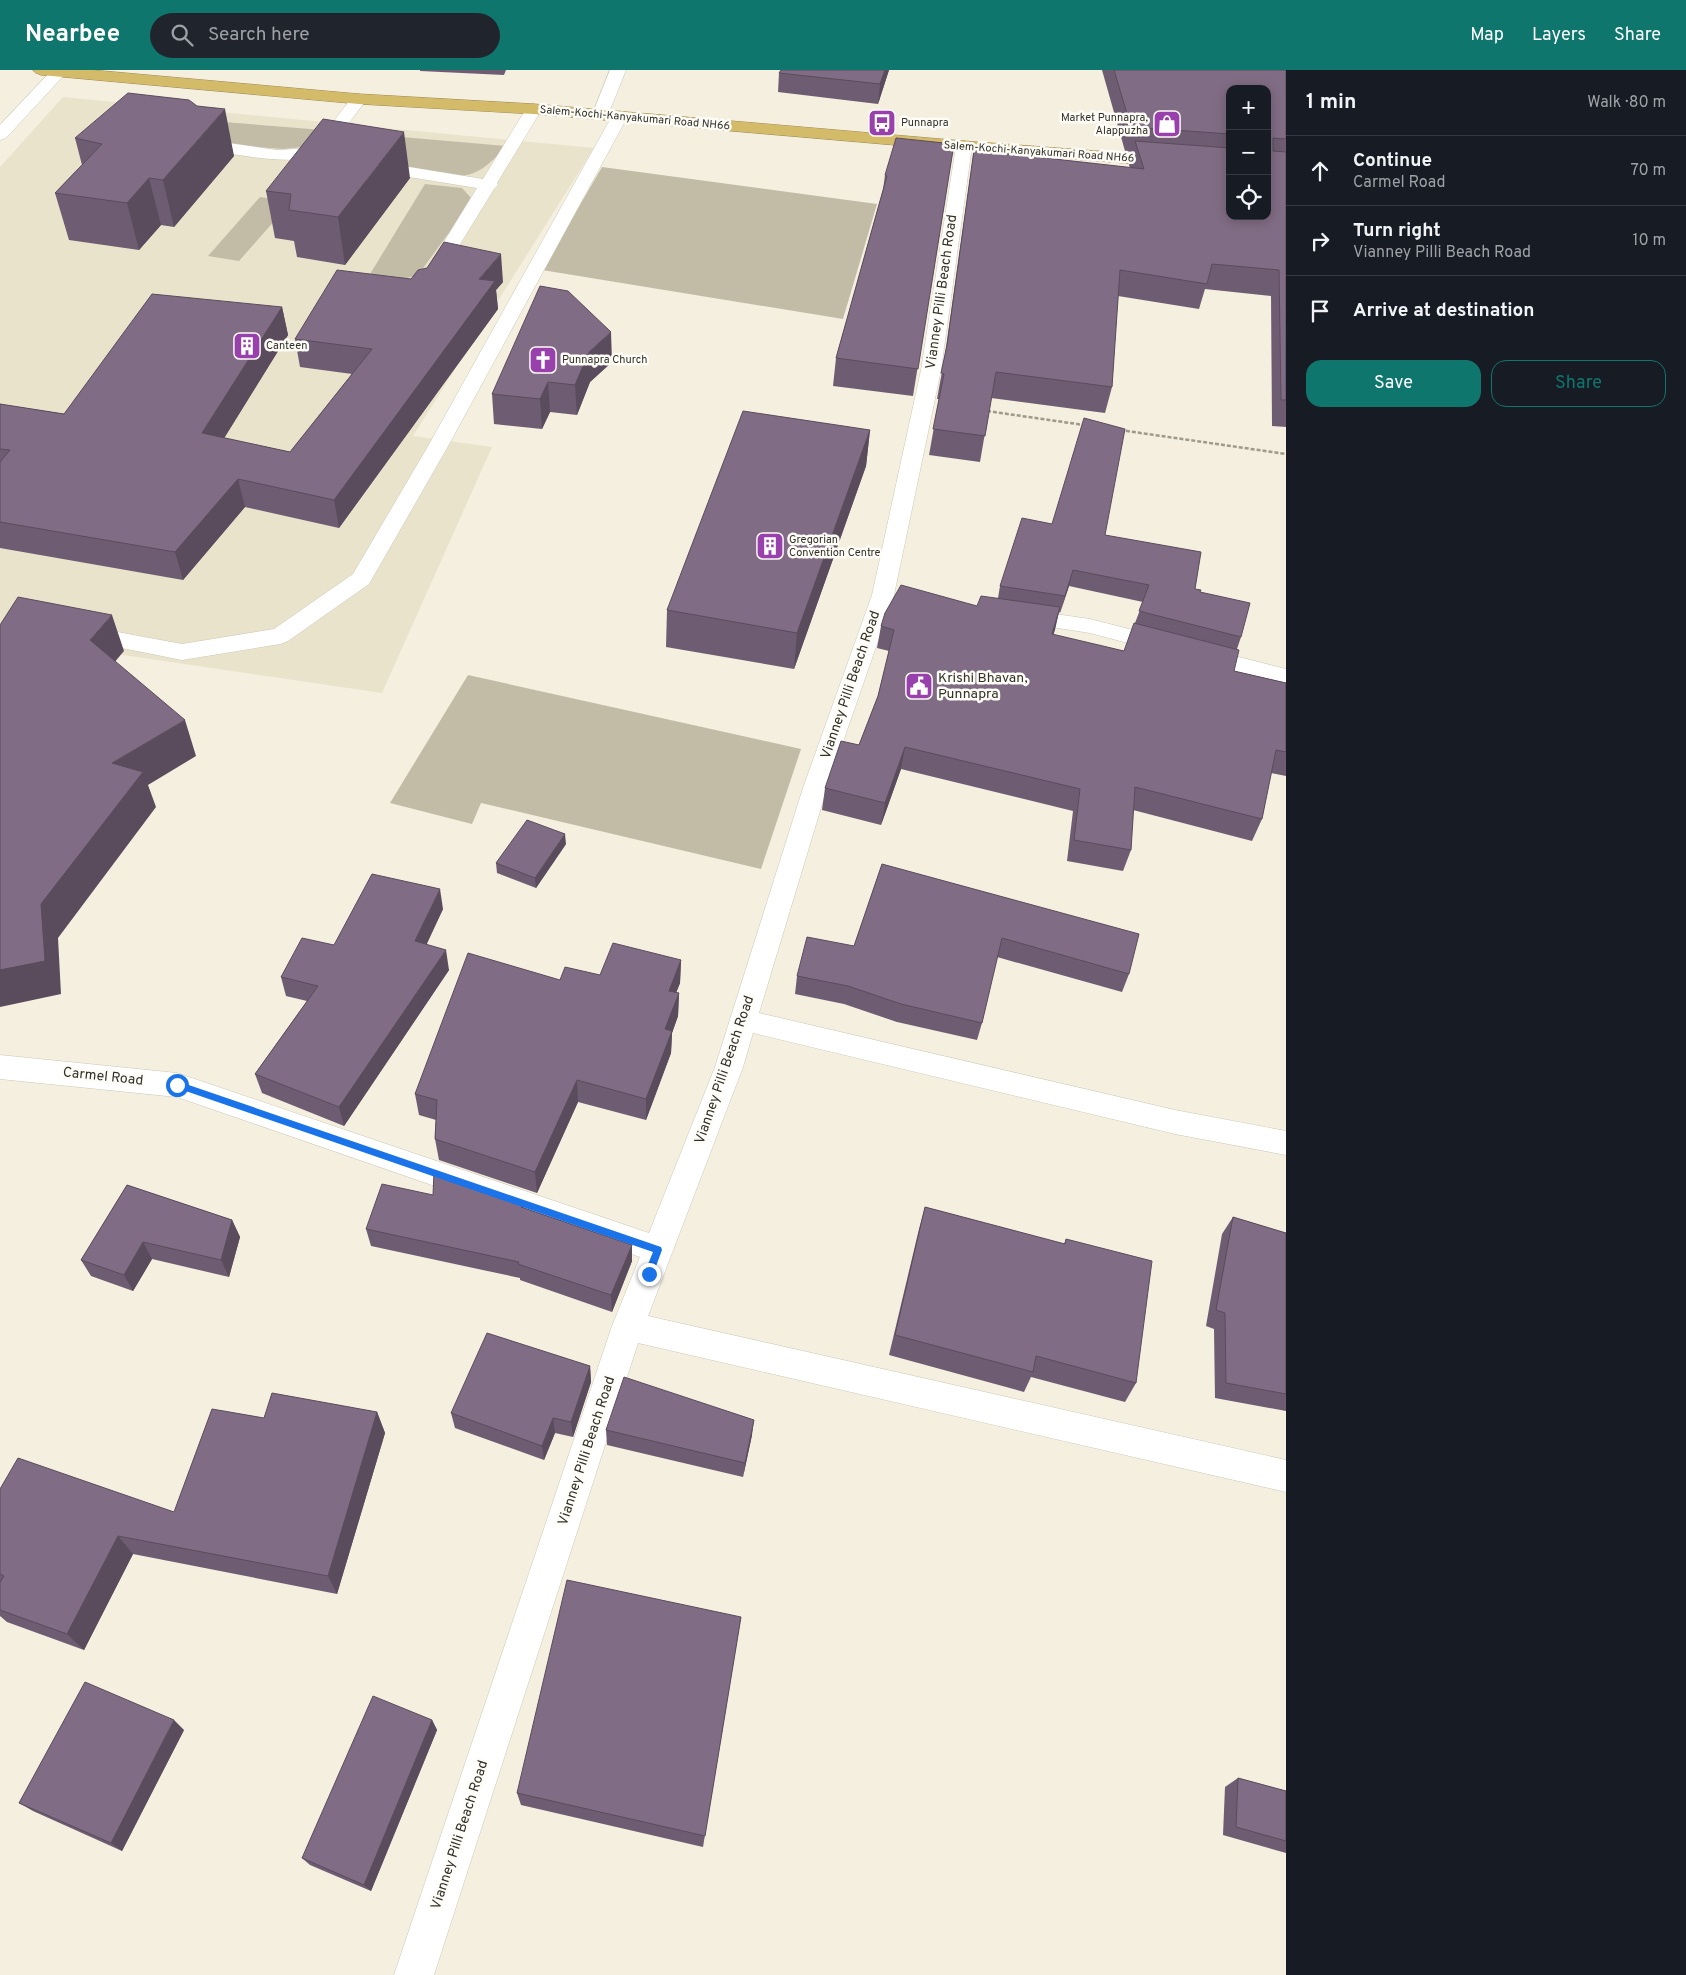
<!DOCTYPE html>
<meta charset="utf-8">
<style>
:root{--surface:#171b24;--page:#20242c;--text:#f1f3f6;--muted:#9ea1a6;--line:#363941;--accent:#0f766e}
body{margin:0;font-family:Overpass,sans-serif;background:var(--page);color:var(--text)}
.controls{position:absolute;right:15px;top:15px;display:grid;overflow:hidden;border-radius:10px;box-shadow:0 2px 12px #0003}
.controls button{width:45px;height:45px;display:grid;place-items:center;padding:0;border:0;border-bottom:1px solid var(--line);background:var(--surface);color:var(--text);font:25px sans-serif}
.stop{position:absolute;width:15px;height:15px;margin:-11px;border:4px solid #1a73e8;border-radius:50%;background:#fff}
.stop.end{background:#1a73e8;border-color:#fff;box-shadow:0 1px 5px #0008}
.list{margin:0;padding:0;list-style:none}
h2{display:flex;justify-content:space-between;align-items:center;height:65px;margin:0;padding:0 20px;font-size:21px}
h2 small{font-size:16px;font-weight:400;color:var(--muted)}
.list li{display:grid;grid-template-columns:32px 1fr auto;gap:15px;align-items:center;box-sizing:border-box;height:70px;padding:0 20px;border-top:1px solid var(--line)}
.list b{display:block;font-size:19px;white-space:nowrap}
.list p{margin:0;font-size:16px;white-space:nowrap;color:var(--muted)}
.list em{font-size:16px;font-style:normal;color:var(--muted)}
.actions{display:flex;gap:10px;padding:15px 20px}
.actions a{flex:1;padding:11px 0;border:1px solid var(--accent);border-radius:15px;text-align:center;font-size:18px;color:var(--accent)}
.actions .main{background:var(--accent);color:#fff}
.icon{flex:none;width:28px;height:28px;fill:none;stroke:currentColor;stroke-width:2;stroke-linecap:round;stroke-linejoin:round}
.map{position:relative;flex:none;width:1286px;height:1905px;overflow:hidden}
header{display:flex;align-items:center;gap:30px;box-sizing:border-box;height:70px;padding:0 25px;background:var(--accent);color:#fff}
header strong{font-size:24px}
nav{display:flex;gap:28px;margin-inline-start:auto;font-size:18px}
.search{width:350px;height:45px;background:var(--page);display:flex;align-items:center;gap:12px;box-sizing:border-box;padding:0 18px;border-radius:28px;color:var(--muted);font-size:19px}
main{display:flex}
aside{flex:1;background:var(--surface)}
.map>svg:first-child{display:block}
</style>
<header>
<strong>Nearbee</strong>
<div class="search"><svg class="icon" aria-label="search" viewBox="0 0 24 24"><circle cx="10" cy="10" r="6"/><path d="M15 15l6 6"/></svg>Search here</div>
<nav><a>Map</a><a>Layers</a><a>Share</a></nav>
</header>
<main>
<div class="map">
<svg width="1286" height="1905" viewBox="0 0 1286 1905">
<rect width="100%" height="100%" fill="#f4efdf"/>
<path fill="#eae3cc" d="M63,27L594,78L413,366L492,377L382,623L0,567V97Z"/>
<g fill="#c2bca7">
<path d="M211,51L323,60L302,77L283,79L230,75Z"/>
<path d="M344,62L506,76C492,91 481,105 459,106L363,90Z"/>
<path d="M602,97L877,134L843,249L542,200Z"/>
<path d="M425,114L462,118L473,130L418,205L392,212L367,209Z"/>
<path d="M260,127L291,132L239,191L208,186Z"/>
<path d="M468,605L801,679L761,799L481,733L472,754L390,733Z"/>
</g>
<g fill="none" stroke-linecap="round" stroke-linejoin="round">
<defs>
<g id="minor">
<path d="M52,0H65L67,2L6,68L0,70V55Z"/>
<path d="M610,0H626L608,45L606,48H594L592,45Z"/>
<path d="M359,24L365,26L367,29L324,86C285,95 246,86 208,80L202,78L200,75L202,72L208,70L277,80L313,78L353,26Z"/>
<path d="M534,34L540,36L542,39L497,113L498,115L494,119L438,210L432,211L426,210L423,206L477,118L372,101L366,100L364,96L366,92L372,91L483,109L526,39L528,36Z"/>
<path d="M620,41L626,43L628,46L447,378L369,514L288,571L280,574L182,590L77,569L74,564L77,559L85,556L182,574L274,559L353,504L427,378L612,46L614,43Z"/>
<path d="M964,71L970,73L972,76L941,300L894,525L827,718L759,943L1175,1040L1286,1061V1085L1175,1064L753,963L743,997L648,1246L1286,1390V1422L638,1273L434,1905H394L612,1256L640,1187L177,1027L0,1009V985L177,1003L649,1163L715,997L803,718L872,525L921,300L956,76L958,73Z"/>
<path d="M1020,539L1090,549L1286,599V615L1090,563L1012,551L1009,546L1012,541Z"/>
</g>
<path id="highway" d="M33,0H92L359,24L534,34L964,71L1230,91V101L964,81L534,44L359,34L41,5L36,3Z"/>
</defs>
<use href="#minor" stroke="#ccc8b8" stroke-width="1"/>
<use href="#highway" stroke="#9b8a53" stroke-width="1"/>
<g stroke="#9d9a8e" stroke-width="2.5" stroke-dasharray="4 2" stroke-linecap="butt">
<path d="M987,341L1084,355"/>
<path d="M1120,360L1286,384"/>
</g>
<use href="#minor" fill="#fff" fill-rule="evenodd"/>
<use href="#highway" fill="#d4bb69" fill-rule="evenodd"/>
</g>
<g fill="#6e5d72" fill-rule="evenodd">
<path d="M420,0H506L504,5L420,1Z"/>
<path d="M889,0L878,34L778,22L779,3Z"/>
<path d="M1102,0H1286V357L1272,356L1271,226L1205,219L1199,239L1118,226L1112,317L1105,343L991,328L980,392L929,385L939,329H937L945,285L974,80L1130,98L1129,95L1132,82L1125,81ZM1230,19H1267L1230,146Z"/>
<path d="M75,68L234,86L174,157L161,155L139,180L69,170L55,123L82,95Z"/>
<path d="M954,74L913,326L833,316L836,288L883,120L885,105Z"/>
<path d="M410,108L345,195L297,187L294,171L275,168L266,121Z"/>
<path d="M411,209L503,212L496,220L498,239L339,458L245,437L183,510L0,478V334L64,344L282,237L288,265L224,368L290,382L352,304L300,297L295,269Z"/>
<path d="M612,292L590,312L577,345L550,342L542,359L494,354L492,324Z"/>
<path d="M870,360L866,396L794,599L666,577L667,540Z"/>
<path d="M1105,465L1200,522L1241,567L1237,579L1234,601L1286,613V706L1271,703L1262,749L1252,771L1133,740L1131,780L1123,801L1067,791L1073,741L901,699L881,755L822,740L825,718L859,675L878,626L889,581L877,578L881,556L977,536L998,528L1000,516ZM1069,516L1143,532L1135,553L1124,581L1053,565L1059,542L1060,543Z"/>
<path d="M566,774L536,818L497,803L496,793Z"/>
<path d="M882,794L1129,904L1122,922L997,887L982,953L977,970L897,952L844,934L795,924L797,906L854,876Z"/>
<path d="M443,839L426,874L449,900L344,1056L262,1023L255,1004L307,931L286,926L281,907L334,875Z"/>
<path d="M681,890L680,913L676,923H679L678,946L672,963L671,983L646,1050L578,1032L537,1123L439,1090L435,1069L436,1050L419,1045L415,1024L560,910L600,905Z"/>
<path d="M127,1115L232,1150L240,1167L229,1207L152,1189L133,1221L91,1206L81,1190Z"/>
<path d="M433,1125L523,1132L524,1138L632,1175V1191L612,1242L520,1210V1208L371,1176L366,1159Z"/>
<path d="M925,1137L1064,1174L1066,1169L1136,1313L1125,1332L1031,1307L1024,1322L889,1285L919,1159Z"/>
<path d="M1233,1147L1286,1163V1341L1215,1328L1214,1259L1206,1256L1222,1164Z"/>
<path d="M590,1296L591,1312L573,1367L555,1363L544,1390L455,1358L451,1343Z"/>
<path d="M377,1342L385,1363L337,1524L133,1484L84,1580L7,1552L0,1546V1419L174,1442L264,1348Z"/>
<path d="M606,1360L752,1365L743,1407L607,1375Z"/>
<path d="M741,1547L703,1777L521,1735L517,1723Z"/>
<path d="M432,1650L437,1660L371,1821L310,1795L302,1788Z"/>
<path d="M184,1660L122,1781L33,1741L19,1733Z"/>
<path d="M1238,1708L1286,1721V1783L1223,1765L1225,1717Z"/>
</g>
<g fill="#5a4c5c">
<path d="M885,0H889L878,34L880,14Z"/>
<path d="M225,39L234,86L174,157L163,110Z"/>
<path d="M404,62L410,108L345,195L338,147Z"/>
<path d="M149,108L161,155L139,180L127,133Z"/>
<path d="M501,184L503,212L496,220L498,239L339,458L334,430L479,209Z"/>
<path d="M282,237L288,265L210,391L202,363Z"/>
<path d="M611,262L612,292L590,312L577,345L575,315L589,282Z"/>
<path d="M548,312L550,342L542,359L540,329Z"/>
<path d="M870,360L866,396L794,599L797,563Z"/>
<path d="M238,409L245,437L183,510L175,482Z"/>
<path d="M1073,500L1069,516L1060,543L1065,526Z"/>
<path d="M1060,537L1055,560L1046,587L1052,564Z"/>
<path d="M112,545L124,581L103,606L90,570Z"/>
<path d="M185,650L196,686L148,715L156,737L58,868L61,924L0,937V900L41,834L112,693Z"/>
<path d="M905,677L901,699L881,755L885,733Z"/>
<path d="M565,764L566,774L536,818L535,808Z"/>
<path d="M440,819L443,839L419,891L415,871Z"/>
<path d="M446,880L449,900L344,1056L339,1037Z"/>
<path d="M681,890L680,913L668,943L669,921Z"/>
<path d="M679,923L678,946L672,963L671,983L646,1050V1029L665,959Z"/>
<path d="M577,1010L578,1032L537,1123L535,1102Z"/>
<path d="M232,1150L240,1167L229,1207L221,1190Z"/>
<path d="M143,1172L152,1189L133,1221L124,1205Z"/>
<path d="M632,1175V1191L612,1242L611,1225Z"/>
<path d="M590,1296L591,1312L573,1367L571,1352Z"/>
<path d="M377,1342L385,1363L337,1524L328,1506Z"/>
<path d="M553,1348L555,1363L544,1390L542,1376Z"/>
<path d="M754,1350L752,1365L743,1407L745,1393Z"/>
<path d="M118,1466L133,1484L84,1580L67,1564Z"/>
<path d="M174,1650L184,1660L122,1781L111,1773Z"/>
<path d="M432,1650L437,1660L371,1821L364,1815Z"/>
</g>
<g fill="#806c84" stroke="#5a4c5c">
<path d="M781,0H885L880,14L779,3Z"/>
<path d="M1114,0H1286V69L1273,68V81L1286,82V330H1281L1279,200L1212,194L1207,214L1120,200L1112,317L996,302L985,366L933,359L944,304L941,303L947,275L974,80L1144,99L1135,71L1230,78V146H1267V19H1230V64L1131,57Z"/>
<path d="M128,23L189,30L197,36L225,39L163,110L149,108L127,133L55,123L102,74L75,68Z"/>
<path d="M323,49L404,62L338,147L289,140L291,124L266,121Z"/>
<path d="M896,68L954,74L918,299L836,288L887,106L885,105Z"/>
<path d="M444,172L501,184L479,209L495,211L334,430L238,409L175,482L0,452V392L10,380L0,379V334L64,344L152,224L282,237L202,363L290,382L372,279L295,269L337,200L411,209L418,200L427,198Z"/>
<path d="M540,216L568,221L611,262L589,282L575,315L548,312L540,329L492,324Z"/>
<path d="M743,341L870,360L797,563L667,540Z"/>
<path d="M1084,348L1125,359L1105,465L1201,482L1195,519L1201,520L1200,522L1250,533L1241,567L1139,541L1149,515L1073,500L1065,526L1000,516L1022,448L1052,454Z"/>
<path d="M901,515L977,536L981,526L1060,537L1052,564L1124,581L1134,553L1239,580L1234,601L1286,613V682L1276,680L1262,749L1135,717L1131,780L1074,770L1080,719L905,677L885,733L825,718L841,671L859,675L878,626L894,560L881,556L885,543Z"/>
<path d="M18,527L112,545L90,570L185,650L112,693L143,702L41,834L45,891L0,900V555Z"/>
<path d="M527,750L565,764L535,808L496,793Z"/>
<path d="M882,794L1139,864L1129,904L1002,868L982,953L901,934L848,916L797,906L807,867L854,876Z"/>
<path d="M372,804L440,819L415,871L446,880L339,1037L255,1004L318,916L281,907L302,868L334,875Z"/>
<path d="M613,873L681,890L669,921L679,923L665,959L672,961L646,1029L577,1010L535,1102L435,1069L437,1030L415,1024L468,883L560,910L565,897L600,905Z"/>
<path d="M434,1101L523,1132L521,1137L632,1175L611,1225L518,1194L519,1192L366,1159L382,1114L433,1125Z"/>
<path d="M127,1115L232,1150L221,1190L143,1172L124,1205L81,1190Z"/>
<path d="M925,1137L1065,1174L1066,1169L1152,1191L1136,1313L1036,1286L1033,1302L895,1265Z"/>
<path d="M1233,1147L1286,1163V1324L1226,1313L1225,1243L1216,1240Z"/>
<path d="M487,1263L590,1296L571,1352L553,1348L542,1376L451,1343Z"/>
<path d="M624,1307L754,1350L745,1393L606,1360Z"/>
<path d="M272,1323L377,1342L328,1506L118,1466L67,1564L0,1540V1512L4,1506L0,1504V1419L18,1388L174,1442L212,1339L264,1348Z"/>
<path d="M567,1510L741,1547L705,1766L517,1723Z"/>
<path d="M85,1612L174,1650L111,1773L19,1733Z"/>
<path d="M373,1626L432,1650L364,1815L302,1788Z"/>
<path d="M1238,1708L1286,1721V1771L1236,1757Z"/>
</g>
<path fill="#1a73e8" d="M177,1011L661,1177L662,1180L652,1207L649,1209L644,1204L653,1182L174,1017V1012Z"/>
<defs>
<symbol id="bus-square" viewBox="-11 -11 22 22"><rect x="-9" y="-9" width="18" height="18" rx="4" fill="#9840ab" stroke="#fefcf6"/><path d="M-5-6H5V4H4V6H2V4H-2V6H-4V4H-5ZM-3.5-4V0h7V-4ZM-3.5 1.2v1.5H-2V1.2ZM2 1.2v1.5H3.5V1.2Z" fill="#fff"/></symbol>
<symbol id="shop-square" viewBox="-11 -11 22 22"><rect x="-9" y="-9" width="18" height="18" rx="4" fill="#9840ab" stroke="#fefcf6"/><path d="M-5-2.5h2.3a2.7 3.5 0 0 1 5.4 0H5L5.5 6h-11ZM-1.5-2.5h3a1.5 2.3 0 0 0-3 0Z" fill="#fff"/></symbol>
<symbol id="building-square" viewBox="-11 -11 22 22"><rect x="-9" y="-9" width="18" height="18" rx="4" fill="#9840ab" stroke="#fefcf6"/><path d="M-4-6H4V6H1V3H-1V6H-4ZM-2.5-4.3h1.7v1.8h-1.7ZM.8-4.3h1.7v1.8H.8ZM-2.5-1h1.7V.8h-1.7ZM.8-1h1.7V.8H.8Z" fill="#fff"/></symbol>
<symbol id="church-square" viewBox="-11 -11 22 22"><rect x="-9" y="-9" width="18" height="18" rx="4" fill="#9840ab" stroke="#fefcf6"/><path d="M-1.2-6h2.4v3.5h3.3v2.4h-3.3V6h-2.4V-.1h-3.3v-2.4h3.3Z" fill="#fff"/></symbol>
<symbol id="civic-square" viewBox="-11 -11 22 22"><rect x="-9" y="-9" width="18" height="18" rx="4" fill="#9840ab" stroke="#fefcf6"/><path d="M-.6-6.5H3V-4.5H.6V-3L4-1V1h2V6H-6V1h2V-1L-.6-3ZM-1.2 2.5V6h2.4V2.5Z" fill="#fff"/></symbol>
</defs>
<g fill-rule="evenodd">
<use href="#bus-square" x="866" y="37" width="32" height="32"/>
<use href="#shop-square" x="1151" y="38" width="32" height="32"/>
<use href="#building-square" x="231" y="260" width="32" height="32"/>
<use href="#church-square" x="527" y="274" width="32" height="32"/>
<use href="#building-square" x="754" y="460" width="32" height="32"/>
<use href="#civic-square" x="903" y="600" width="32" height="32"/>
</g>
<g text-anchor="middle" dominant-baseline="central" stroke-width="5" stroke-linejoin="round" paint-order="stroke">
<g font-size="11" fill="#313029" stroke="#fefcf6">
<text transform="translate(635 48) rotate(5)">Salem-Kochi-Kanyakumari Road NH66</text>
<text transform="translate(1039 82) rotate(4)">Salem-Kochi-Kanyakumari Road NH66</text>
</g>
<g font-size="11" fill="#313029" stroke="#fefcf6" text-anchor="start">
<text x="1148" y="48" text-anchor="end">Market Punnapra,<tspan x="1148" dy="13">Alappuzha</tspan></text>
<text x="901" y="53">Punnapra</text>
<text x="266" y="276">Canteen</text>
<text x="562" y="290">Punnapra Church</text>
<text x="789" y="470">Gregorian<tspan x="789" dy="13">Convention Centre</tspan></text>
</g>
<g font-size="14" fill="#313029" stroke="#fefcf6">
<text transform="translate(942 222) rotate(-82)">Vianney Pilli Beach Road</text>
<text transform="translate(851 615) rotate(-71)">Vianney Pilli Beach Road</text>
<text transform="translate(725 1000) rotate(-71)">Vianney Pilli Beach Road</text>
<text transform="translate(103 1007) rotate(6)">Carmel Road</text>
<text transform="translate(587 1381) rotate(-72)">Vianney Pilli Beach Road</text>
<text transform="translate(460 1765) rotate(-72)">Vianney Pilli Beach Road</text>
</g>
<g font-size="14" fill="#313029" stroke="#fefcf6" text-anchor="start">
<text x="938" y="608">Krishi Bhavan,<tspan x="938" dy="16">Punnapra</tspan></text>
</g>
</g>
</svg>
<div class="controls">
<button>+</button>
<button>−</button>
<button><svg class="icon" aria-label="locate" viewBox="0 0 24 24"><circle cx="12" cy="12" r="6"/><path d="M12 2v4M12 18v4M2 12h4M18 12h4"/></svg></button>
</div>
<div class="stop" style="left:177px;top:1015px"></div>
<div class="stop end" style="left:649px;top:1204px"></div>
</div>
<aside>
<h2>1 min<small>Walk · 80 m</small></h2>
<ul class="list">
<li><svg class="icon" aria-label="ahead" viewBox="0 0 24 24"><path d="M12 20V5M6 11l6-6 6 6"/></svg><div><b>Continue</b><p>Carmel Road</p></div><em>70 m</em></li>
<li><svg class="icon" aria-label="right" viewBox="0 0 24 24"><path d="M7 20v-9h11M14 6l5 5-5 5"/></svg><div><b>Turn right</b><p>Vianney Pilli Beach Road</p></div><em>10 m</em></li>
<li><svg class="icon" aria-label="arrive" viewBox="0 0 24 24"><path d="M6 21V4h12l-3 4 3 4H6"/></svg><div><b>Arrive at destination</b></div></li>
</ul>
<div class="actions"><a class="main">Save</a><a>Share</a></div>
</aside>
</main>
